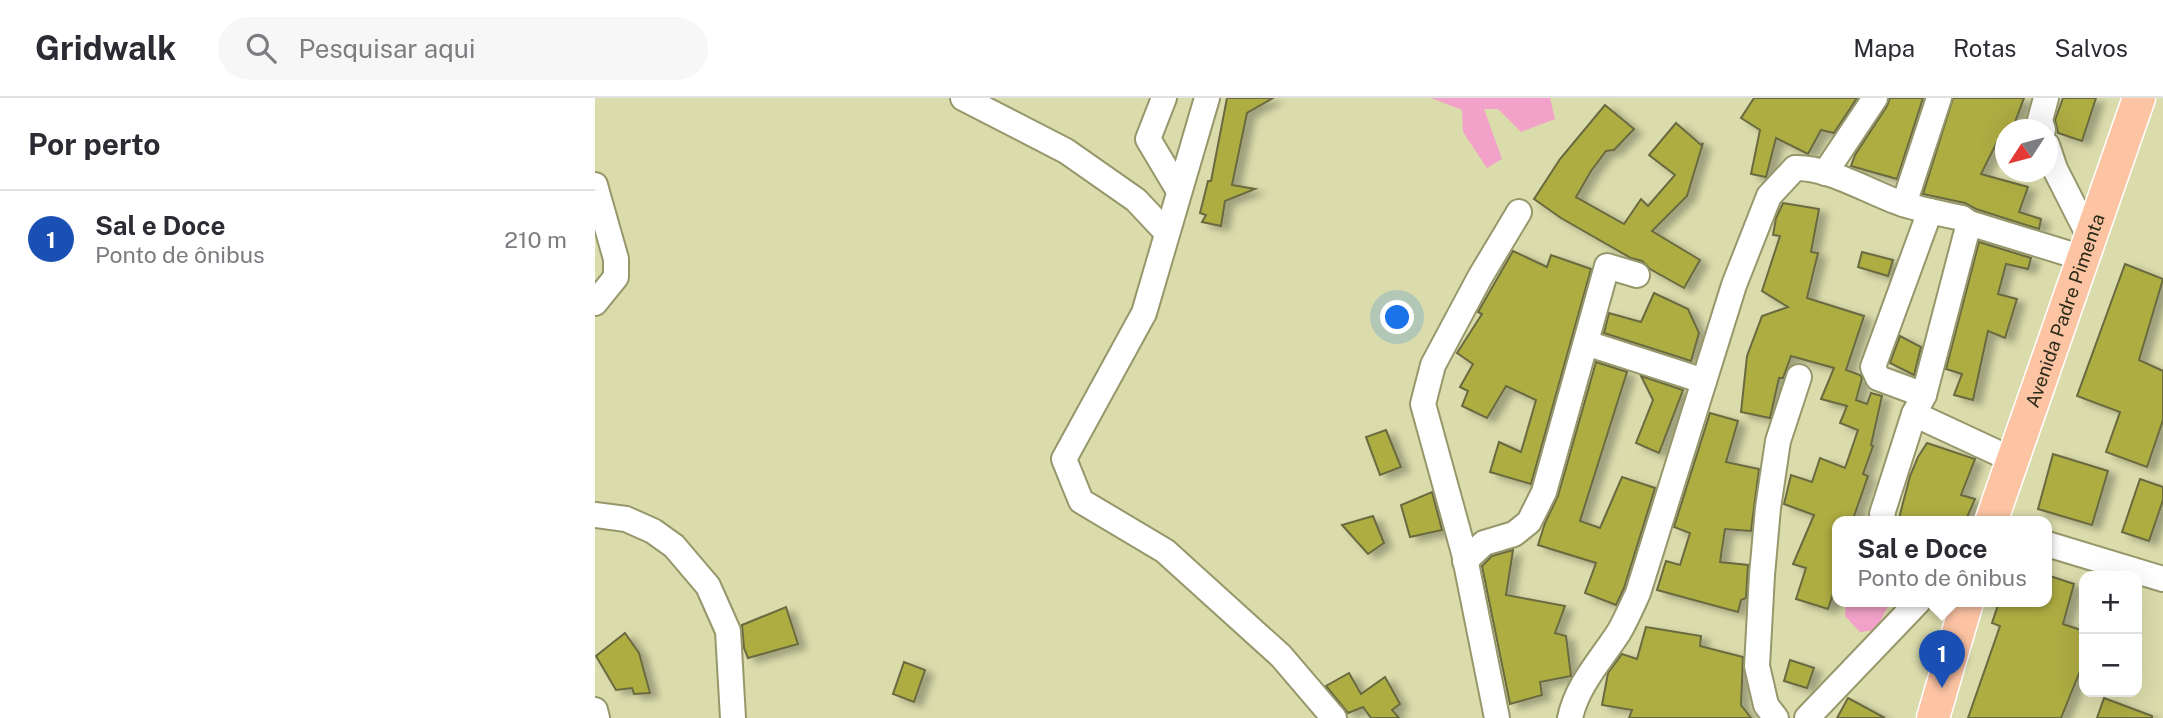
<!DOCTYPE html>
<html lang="pt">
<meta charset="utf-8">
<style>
:root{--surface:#fff;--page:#f7f7f7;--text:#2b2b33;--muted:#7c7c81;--line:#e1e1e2;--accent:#2563eb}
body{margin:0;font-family:"Public Sans",sans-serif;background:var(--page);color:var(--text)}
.controls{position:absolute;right:21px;bottom:21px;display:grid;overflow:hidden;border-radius:14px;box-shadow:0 7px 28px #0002}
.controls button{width:63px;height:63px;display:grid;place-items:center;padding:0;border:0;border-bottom:2px solid var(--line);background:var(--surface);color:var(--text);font:35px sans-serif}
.compass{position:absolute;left:1400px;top:21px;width:63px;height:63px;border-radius:50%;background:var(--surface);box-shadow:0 7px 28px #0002;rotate:234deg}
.you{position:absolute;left:803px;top:220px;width:24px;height:24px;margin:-18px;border:5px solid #fff;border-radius:50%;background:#1a73e8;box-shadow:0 0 0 10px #1a73e833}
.badge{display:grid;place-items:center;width:46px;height:46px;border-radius:50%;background:var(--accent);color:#fff;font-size:23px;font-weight:700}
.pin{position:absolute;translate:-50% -58px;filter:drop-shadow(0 2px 4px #0008)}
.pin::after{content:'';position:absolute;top:37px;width:24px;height:21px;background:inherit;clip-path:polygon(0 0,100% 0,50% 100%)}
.popup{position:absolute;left:1237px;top:418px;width:220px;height:91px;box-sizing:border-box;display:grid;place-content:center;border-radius:14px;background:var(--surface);filter:drop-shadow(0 2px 5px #0005);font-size:23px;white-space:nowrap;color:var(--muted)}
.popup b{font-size:26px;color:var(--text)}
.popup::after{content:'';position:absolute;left:50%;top:100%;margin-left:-14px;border:14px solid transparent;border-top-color:var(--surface)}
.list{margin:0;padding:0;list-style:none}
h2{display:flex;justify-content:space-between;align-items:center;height:91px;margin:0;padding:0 28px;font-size:30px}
h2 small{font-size:23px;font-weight:400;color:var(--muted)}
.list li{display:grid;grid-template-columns:46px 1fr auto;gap:21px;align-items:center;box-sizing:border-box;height:98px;padding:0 28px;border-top:2px solid var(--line)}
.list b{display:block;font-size:26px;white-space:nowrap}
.list p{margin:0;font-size:23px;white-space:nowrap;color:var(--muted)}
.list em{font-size:23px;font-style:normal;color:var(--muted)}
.icon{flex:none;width:38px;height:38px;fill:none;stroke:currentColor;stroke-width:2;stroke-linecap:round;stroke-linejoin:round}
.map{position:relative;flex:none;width:1568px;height:620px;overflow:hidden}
header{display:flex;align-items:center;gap:42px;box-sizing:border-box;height:98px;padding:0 35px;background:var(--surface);border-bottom:2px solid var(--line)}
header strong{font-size:33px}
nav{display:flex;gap:38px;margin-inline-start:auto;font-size:24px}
.search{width:490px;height:63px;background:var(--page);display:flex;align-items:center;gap:18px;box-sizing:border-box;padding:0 24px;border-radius:38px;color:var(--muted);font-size:26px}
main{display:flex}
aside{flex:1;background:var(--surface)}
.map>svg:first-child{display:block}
</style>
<header>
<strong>Gridwalk</strong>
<div class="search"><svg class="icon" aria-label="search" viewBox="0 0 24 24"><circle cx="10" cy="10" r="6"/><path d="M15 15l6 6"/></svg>Pesquisar aqui</div>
<nav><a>Mapa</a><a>Rotas</a><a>Salvos</a></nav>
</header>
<main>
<aside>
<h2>Por perto<small></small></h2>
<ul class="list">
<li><span class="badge" style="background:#1a4fb4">1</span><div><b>Sal e Doce</b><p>Ponto de ônibus</p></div><em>210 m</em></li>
</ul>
</aside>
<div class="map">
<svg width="1568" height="620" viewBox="0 0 1568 620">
<defs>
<filter id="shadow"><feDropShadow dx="8" dy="4.5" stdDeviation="3.5" flood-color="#0004"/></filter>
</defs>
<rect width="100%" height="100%" fill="#dadcac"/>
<g fill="#f2a1c9">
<path d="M836,0H955L960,21L926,34L903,11H889L907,61L892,70L868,34L867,12Z"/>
<path d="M1251,504H1295L1281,532L1265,534L1250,518Z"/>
</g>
<g fill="#aead43" stroke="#696a3f" stroke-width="2" filter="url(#shadow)">
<path d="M632,0H678L652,15L637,87L660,91L630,103L626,128L607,124L611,117L605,115L613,83H616Z"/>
<path d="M1159,0H1262L1239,35L1226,32L1213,56L1181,40L1171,79L1156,76L1165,32L1146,20Z"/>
<path d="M1295,0H1328L1302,81L1256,68L1260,57L1292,8Z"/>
<path d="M1358,0H1429L1417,32H1410V38H1405L1386,76L1433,89L1424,114L1446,121L1444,131L1381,111L1370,105L1328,96Z"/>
<path d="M1468,0H1501L1487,43L1463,35L1460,22Z"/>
<path d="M1010,7L1039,31L1019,52L1011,53L996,73L981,99L1029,126L1046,101L1053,108L1080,77L1054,57L1081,25L1106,47L1108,45L1092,98L1057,133L1105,162L1089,190L1055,171L1047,163L1036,160L966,120L939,101L965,61Z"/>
<path d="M1188,105L1224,111L1216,154L1223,155L1212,200L1269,218L1251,272L1265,277L1267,280L1261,302L1272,306L1276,295L1287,298L1276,347L1278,348L1268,376L1273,378L1257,424H1242V484L1233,511L1201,501L1211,470L1198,466L1219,417L1189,406L1196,377L1217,384L1225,360L1250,370L1263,332L1245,325L1252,308L1226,301L1239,270L1196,258L1188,280H1184L1175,320L1146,314L1152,258L1167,218L1193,209L1167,193L1185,138L1178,137L1181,120Z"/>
<path d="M1384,144L1436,160L1433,171L1411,166L1403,196L1422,201L1410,240L1393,233L1378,302L1359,297L1367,276L1351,271Z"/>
<path d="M918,153L952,169L956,157L996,171L936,386L895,374L904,344L926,354L941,302L911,288L892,320L867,308L873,293L865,289L878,266L862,255L887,216L883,214Z"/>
<path d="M1267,154L1298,162L1293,178L1263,169Z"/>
<path d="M1530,166L1568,181L1544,262L1568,273V322L1552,369L1511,354L1525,314L1482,298Z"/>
<path d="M1059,195L1093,211L1104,235L1096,263L1009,235L1014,215L1046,224Z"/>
<path d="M1305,238L1326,249L1319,277L1295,265Z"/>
<path d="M1001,264L1032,274L985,423L1005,430L1027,379L1060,390L1029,490L1021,507L990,495L1001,465L943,447L950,425L963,398Z"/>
<path d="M1046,278L1088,292L1064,355L1041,345L1058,302Z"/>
<path d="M1115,315L1143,323L1131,364L1164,371L1156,433L1130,431L1125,464L1153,467L1151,500L1146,502L1143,514L1062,492L1071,463L1085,467L1095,435L1079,429Z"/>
<path d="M791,332L806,369L785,377L771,339Z"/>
<path d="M1332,345L1380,361L1366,397L1380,401L1370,424H1303L1315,378L1323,359Z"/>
<path d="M1458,356L1513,373L1497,427L1443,411Z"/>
<path d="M1545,381L1568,389V402L1554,443L1527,434Z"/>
<path d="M837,394L847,432L815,439L806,407Z"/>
<path d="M778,418L789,445L773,456L747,427Z"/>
<path d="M918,452L911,497L970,508L960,535L971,538L976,578L945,584L947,597L915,606L887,468L897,458Z"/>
<path d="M1452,477L1479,486L1468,526L1489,533V563L1466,620H1373L1405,528L1397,525L1404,504H1452Z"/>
<path d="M191,509L203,546L153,560L149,550L147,527Z"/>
<path d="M1051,529L1106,538L1105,548L1148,559L1146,607L1156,620H1034L1037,612L1007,607L1013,575L1027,556L1042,561Z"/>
<path d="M30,535L44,555L55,595L39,596L37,590L21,592L1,558Z"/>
<path d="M1195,562L1219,570L1212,590L1189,583Z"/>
<path d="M309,564L330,572L319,604L298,596Z"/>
<path d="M754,575L766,596L790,579L805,606L797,612L804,620H776L768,609L753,615L731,588Z"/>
<path d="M1253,600L1290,620H1242Z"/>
<path d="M1509,600L1557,618V620H1502Z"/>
</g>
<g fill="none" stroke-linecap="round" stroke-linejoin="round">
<defs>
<g id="minor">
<path d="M368,0L471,53L541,102L572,135"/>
<path d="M569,0L553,41L584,93"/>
<path d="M612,0L549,215L469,361L486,403L570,453L686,558L739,620"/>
<path d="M1448,32L1445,22L1451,0"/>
<path d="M1452,47L1460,71L1495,140"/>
<path d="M1230,75L1280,0"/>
<path d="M0,87L21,161V179L0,205"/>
<path d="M1309,106L1344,0"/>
<path d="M1374,125L1488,160"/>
<path d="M991,245L1109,283"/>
<path d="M1329,297L1283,280L1278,269L1335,113"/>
<path d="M0,417L31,421L58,433L79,448L113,488L133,533L138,620"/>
<path d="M1289,424L1287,416L1319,316"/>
<path d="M1452,446L1568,481"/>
<path d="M870,463L889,445L919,436L934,424L949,394L1012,168L1042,177"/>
<path d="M0,612L2,620"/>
<path d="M902,620L869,455L828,306L838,267L885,179L924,114"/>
<path d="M975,620C982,587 1006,562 1024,534C1031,522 1037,508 1043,495L1139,187L1174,98L1200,70C1235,69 1275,95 1308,106C1327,112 1348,116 1367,120L1374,125L1329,297L1319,316L1418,362"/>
<path d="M1181,620L1171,607L1162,568L1167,477L1173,410L1183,343L1204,279"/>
<path d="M1212,620L1323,504"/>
</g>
<g id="major">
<path id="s1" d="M1396,424L1544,0"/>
<path d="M1338,620L1372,504"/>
</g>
</defs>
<use href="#minor" stroke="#96976a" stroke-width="28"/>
<use href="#major" stroke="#fff" stroke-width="35"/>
<use href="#minor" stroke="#fff" stroke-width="24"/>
<use href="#major" stroke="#fdc4a4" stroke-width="32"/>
</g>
<g text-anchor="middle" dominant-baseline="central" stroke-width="5" stroke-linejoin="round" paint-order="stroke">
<g font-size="19" fill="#2b2b19" stroke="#e7e9b9">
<text stroke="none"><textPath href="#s1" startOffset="224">Avenida Padre Pimenta</textPath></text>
</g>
</g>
</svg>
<div class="controls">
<button>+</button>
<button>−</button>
</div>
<svg class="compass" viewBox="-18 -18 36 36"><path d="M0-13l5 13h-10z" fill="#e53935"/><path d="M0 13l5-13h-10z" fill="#7c7c81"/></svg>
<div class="you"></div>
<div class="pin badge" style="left:1347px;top:590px;background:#1a4fb4">1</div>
<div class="popup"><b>Sal e Doce</b>Ponto de ônibus</div>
</div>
</main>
